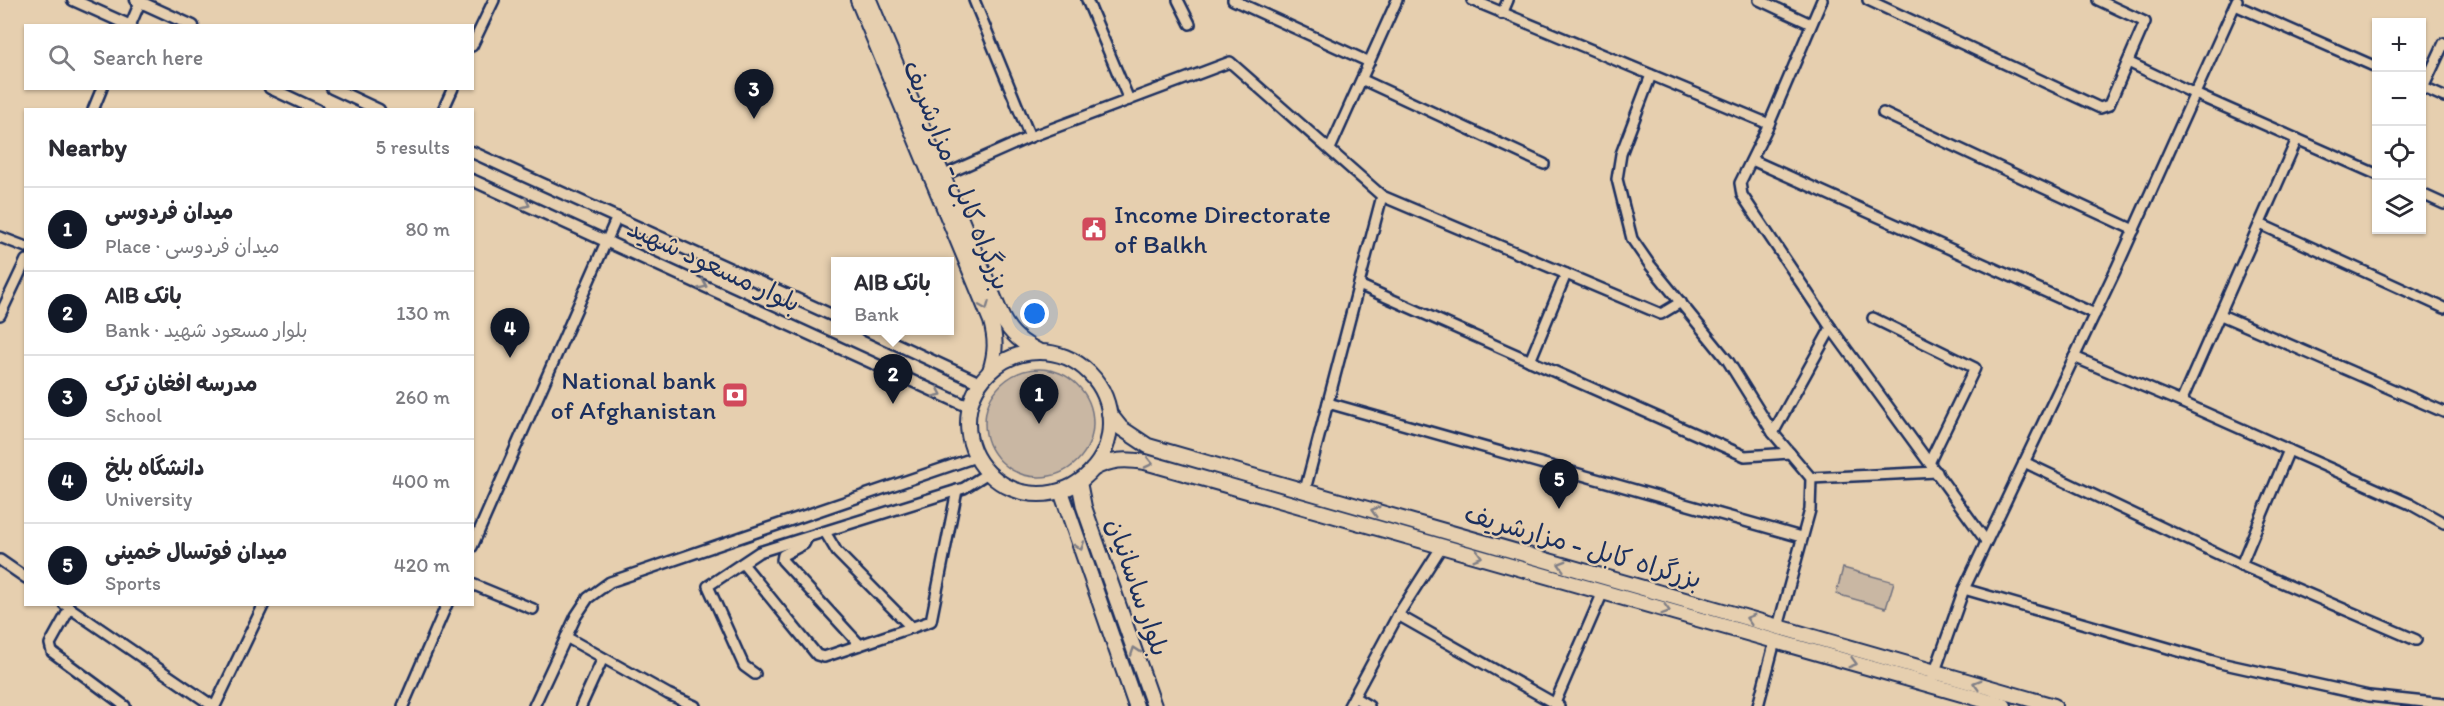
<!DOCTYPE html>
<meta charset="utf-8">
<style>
:root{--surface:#fff;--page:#f2f2f3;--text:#2b2b33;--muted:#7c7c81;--line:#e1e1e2;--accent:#111827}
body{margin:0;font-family:Itim,"Playpen Sans Arabic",sans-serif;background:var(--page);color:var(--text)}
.controls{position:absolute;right:18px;top:18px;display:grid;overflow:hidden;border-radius:0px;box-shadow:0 2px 4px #0004}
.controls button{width:54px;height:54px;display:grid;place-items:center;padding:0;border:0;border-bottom:2px solid var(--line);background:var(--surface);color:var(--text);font:30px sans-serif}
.you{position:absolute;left:1035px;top:314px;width:21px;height:21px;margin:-15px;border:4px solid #fff;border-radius:50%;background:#1a73e8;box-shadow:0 0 0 9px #1a73e833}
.badge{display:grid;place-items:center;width:39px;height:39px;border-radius:50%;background:var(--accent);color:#fff;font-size:20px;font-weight:700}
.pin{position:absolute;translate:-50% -50px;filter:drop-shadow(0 2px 3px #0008)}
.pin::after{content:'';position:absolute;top:32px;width:21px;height:18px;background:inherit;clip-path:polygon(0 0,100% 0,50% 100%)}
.popup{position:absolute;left:831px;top:257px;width:123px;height:78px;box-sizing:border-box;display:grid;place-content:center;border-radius:0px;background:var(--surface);filter:drop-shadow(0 2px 4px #0005);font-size:20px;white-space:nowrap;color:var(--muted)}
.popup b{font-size:22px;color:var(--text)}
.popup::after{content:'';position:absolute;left:50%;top:100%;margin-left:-12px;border:12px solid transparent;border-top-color:var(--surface)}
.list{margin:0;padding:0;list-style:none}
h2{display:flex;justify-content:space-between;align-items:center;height:78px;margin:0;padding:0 24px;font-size:26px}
h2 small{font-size:20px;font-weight:400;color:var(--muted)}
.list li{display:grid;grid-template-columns:39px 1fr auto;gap:18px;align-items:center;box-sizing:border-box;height:84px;padding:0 24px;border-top:2px solid var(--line)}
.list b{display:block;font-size:22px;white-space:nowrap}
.list p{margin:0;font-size:20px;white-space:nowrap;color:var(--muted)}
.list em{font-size:20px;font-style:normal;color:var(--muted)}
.icon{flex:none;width:33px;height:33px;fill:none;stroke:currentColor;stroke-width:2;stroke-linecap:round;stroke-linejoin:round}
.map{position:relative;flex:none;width:2444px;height:706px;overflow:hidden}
.search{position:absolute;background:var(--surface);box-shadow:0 2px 4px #0004;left:24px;top:24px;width:450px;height:66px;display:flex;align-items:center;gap:15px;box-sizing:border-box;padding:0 21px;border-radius:0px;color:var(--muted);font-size:22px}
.panel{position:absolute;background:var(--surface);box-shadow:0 2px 4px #0004;left:24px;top:108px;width:450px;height:498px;border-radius:0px}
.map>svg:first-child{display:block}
</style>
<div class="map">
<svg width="2444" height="706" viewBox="0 0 2444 706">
<rect width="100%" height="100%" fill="#e6cfaf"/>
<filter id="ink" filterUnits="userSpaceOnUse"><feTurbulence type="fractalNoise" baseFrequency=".0167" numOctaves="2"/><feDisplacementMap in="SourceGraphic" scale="12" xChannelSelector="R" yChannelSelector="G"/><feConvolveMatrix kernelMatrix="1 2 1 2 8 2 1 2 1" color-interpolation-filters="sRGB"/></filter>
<g filter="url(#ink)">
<g fill="#c9b7a3" stroke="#727380" stroke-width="1.5">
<circle cx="1039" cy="423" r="54"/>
<path d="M1843,568L1894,582L1886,608L1836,594Z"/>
</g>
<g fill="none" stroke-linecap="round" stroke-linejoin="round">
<defs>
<g id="minor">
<path d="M974,0L1030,137"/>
<path d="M1087,0L1129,100"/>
<path d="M1178,0L1190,24"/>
<path d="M1233,0L1369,62"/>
<path d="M1472,0L1769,124"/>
<path d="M1759,0L1811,24"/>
<path d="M1822,0L1769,124L1740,183L1742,195L1831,328L1986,541"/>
<path d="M1868,0L2100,108L2109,105L2145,22L2098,0"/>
<path d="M2235,5L2376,67"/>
<path d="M1502,14L1508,0"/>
<path d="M130,26L141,0"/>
<path d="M472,46L494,0"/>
<path d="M2128,62L2195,94L2376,174"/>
<path d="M1651,75L1621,154L1617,179L1632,239L1650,265L1728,361L1773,433L1811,478L1810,510L1778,627"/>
<path d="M1363,80L1544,164"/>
<path d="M2422,87L2444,97"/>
<path d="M2423,88L2444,43"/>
<path d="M93,110L102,88"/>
<path d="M443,110L453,88"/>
<path d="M1883,113L2134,230"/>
<path d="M1330,149L1397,0"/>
<path d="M1752,160L2095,314"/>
<path d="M942,176L1030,137L1230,62L1382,196L1661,314L1681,302"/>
<path d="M2422,194L2444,204"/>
<path d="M2260,224L2444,308"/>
<path d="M0,237L26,247"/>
<path d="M1359,285L1745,456L1790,453"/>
<path d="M0,315L26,260"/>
<path d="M2221,315L2444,412"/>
<path d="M1873,318L1975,368L1930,461"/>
<path d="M2074,357L2181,402L2410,504L2444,523"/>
<path d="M1530,361L1566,274"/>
<path d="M2181,402L2297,139"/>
<path d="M1328,403L1801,537"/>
<path d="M1773,433L1831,328"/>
<path d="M2024,462L2241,565L2416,640"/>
<path d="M1811,478L1937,472"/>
<path d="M1305,490L1382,196"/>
<path d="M825,532L837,552L912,628"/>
<path d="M807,538L804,544L783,555L782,560L860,645"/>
<path d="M472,547L617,217"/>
<path d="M0,560L26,578"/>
<path d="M743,564L817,655L824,657L931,621L957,490"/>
<path d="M2241,565L2289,450"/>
<path d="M472,584L533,609"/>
<path d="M1964,589L2220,663L2369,696L2444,704"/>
<path d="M64,604L213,706"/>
<path d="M70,608L50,644L52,652L125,706"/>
<path d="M1398,615L1559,706"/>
<path d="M566,637L668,694L695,706"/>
<path d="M755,674L744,666L708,586L759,552L964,488L988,473"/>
<path d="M1933,677L1964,589L2117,267L2237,0"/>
<path d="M1354,697L1369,706"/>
<path d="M1555,703L1603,592"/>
<path d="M215,706L264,604"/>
<path d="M403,706L447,604"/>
<path d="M534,706L576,616L588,598L610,582L976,457"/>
<path d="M581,706L603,658"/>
<path d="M1349,706L1398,615L1442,546"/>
<path d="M1758,706L1775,641"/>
</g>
<g id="major">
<path d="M73,0L131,26"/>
<path d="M136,0L193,26"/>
<path d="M270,88L317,110"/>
<path d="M332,88L379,110"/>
<path d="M472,152L836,317"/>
<path d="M472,180L969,407"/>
<path d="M866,330L980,383"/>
</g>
<g id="highway">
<path d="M858,0L991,321C996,340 996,352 990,371"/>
<path d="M869,0L1002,317C1011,335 1022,343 1040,352"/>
<circle cx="1039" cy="423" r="71"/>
<path d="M1109,413L1121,428L1148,446L2054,706"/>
<path d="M1093,469C1111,459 1125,459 1145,462L2004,706"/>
<path d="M1079,482L1084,507L1154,706"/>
<path d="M1061,491L1136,706"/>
</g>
</defs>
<use href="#minor" stroke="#1b2f5e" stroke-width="14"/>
<use href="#major" stroke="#1b2f5e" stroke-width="15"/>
<use href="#highway" stroke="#1b2f5e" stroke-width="18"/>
<use href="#minor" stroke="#e6cfaf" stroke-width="9"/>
<use href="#major" stroke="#e6cfaf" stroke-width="10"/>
<use href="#highway" stroke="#e6cfaf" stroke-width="14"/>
</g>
<defs><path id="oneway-chevron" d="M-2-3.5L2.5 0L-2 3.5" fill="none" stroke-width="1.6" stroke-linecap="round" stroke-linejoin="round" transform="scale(1.5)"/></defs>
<g stroke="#807f86">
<use href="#oneway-chevron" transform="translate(526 204) rotate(24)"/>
<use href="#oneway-chevron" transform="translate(703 285) rotate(25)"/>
<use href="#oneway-chevron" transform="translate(985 306) rotate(68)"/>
<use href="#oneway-chevron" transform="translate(938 393) rotate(25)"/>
<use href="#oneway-chevron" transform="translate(1149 463) rotate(13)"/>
<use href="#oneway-chevron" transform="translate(1375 511) rotate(-164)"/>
<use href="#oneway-chevron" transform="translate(1080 546) rotate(71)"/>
<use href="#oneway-chevron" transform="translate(1478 556) rotate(16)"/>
<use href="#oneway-chevron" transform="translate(1562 565) rotate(-164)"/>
<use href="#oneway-chevron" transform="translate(1666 610) rotate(16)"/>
<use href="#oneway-chevron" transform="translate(1750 619) rotate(-164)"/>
<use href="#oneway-chevron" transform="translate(1135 651) rotate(-109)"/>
<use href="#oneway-chevron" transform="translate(1853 663) rotate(16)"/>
<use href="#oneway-chevron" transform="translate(1977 684) rotate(-164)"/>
</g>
</g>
<defs>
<symbol id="civic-square" viewBox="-11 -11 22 22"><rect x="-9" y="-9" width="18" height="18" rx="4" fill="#d1495b" stroke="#e6cfaf"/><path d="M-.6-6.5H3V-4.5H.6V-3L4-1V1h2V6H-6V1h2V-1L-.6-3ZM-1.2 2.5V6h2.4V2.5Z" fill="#fff"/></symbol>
<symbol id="bank-square" viewBox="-11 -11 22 22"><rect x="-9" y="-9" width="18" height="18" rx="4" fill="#d1495b" stroke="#e6cfaf"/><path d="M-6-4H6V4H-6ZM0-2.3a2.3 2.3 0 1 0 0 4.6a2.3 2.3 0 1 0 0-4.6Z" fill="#fff"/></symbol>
</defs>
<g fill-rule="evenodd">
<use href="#civic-square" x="1079" y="214" width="30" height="30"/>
<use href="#bank-square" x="720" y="380" width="30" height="30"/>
</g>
<g text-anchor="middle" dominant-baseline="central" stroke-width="4.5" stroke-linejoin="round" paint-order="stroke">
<g font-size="26" fill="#1b2f5e" stroke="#e6cfaf">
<text transform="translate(957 175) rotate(68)">بزرگراه کابل - مزارشریف</text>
<text transform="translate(714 265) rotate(25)">بلوار مسعود شهید</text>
<text transform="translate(1583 546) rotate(16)">بزرگراه کابل - مزارشریف</text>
<text transform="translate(1138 587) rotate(71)">بلوار ساسانیان</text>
</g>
<g font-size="26" fill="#1b2f5e" stroke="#e6cfaf" text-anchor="start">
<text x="1114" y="214">Income Directorate<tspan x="1114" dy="30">of Balkh</tspan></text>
<text x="716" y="380" text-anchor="end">National bank<tspan x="716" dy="30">of Afghanistan</tspan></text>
</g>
</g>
</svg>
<div class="controls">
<button>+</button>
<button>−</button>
<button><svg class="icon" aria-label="locate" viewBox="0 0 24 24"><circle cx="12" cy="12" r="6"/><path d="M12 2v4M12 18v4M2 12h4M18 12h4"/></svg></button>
<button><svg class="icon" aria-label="layers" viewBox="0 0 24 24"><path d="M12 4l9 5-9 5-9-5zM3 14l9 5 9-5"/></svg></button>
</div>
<div class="you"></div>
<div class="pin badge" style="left:1039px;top:424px">1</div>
<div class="pin badge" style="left:893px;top:404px">2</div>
<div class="popup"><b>AIB بانک</b>Bank</div>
<div class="pin badge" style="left:754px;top:119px">3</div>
<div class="pin badge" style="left:510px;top:358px">4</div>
<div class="pin badge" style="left:1559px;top:509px">5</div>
<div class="search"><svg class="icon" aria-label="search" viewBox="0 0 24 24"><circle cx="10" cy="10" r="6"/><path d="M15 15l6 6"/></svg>Search here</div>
<section class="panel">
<h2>Nearby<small>5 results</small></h2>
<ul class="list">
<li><span class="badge">1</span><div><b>میدان فردوسی</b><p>Place · میدان فردوسی</p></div><em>80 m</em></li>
<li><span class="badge">2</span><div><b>AIB بانک</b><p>Bank · بلوار مسعود شهید</p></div><em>130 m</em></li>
<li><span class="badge">3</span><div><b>مدرسه افغان ترک</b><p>School</p></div><em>260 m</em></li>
<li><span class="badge">4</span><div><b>دانشگاه بلخ</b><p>University</p></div><em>400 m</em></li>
<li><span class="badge">5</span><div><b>میدان فوتسال خمینی</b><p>Sports</p></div><em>420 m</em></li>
</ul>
</section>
</div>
